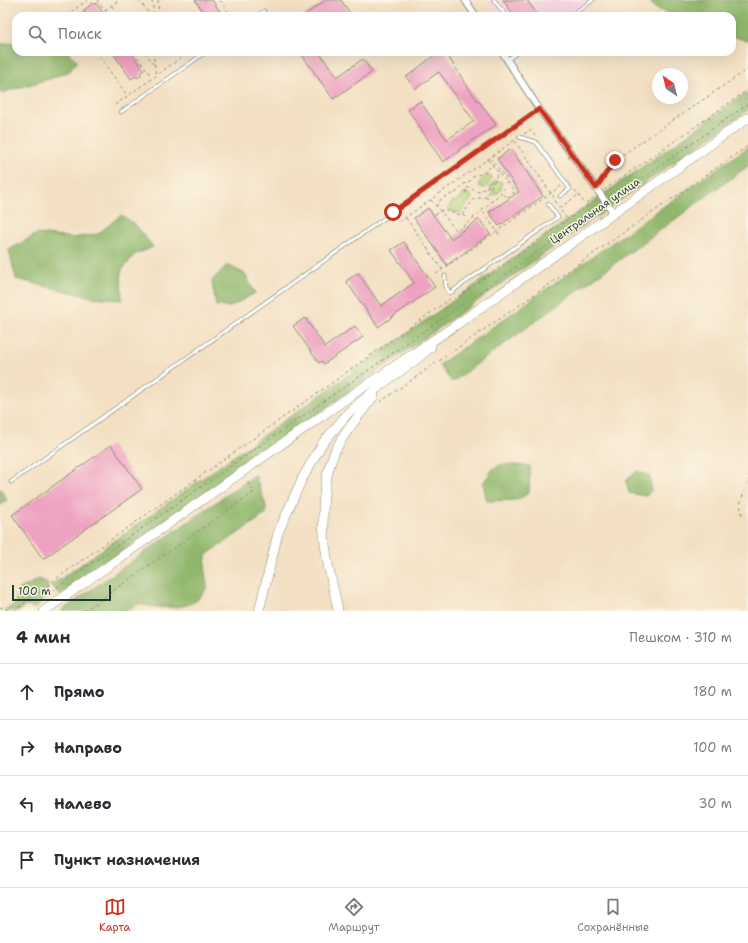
<!DOCTYPE html>
<html lang="ru">
<meta charset="utf-8">
<style>
:root{--surface:#fff;--page:#f2f2f3;--text:#2b2b33;--muted:#7c7c81;--line:#e1e1e2;--accent:#c8321e}
body{margin:0;font-family:"Shantell Sans",sans-serif;background:var(--page);color:var(--text)}
.compass{position:absolute;left:652px;top:68px;width:36px;height:36px;border-radius:50%;background:var(--surface);box-shadow:0 4px 16px #0002;rotate:325deg}
.scale{position:absolute;left:12px;bottom:10px;width:99px;box-sizing:border-box;padding-left:4px;border:2px solid #1f3d34;border-top:0;font-size:11px;line-height:14px;white-space:nowrap;color:#1f3d34;-webkit-text-stroke:3px #fcf5e5;paint-order:stroke}
.stop{position:absolute;width:12px;height:12px;margin:-9px;border:3px solid #c8321e;border-radius:50%;background:#fff}
.stop.end{background:#c8321e;border-color:#fff;box-shadow:0 1px 4px #0008}
.list{margin:0;padding:0;list-style:none}
h2{display:flex;justify-content:space-between;align-items:center;height:52px;margin:0;padding:0 16px;font-size:17px}
h2 small{font-size:13px;font-weight:400;color:var(--muted)}
.list li{display:grid;grid-template-columns:26px 1fr auto;gap:12px;align-items:center;box-sizing:border-box;height:56px;padding:0 16px;border-top:1px solid var(--line)}
.list b{display:block;font-size:15px;white-space:nowrap}
.list em{font-size:13px;font-style:normal;color:var(--muted)}
.icon{flex:none;width:22px;height:22px;fill:none;stroke:currentColor;stroke-width:2;stroke-linecap:round;stroke-linejoin:round}
.map{position:relative;flex:none;width:748px;height:611px;overflow:hidden}
.search{position:absolute;background:var(--surface);box-shadow:0 4px 16px #0002;left:12px;right:12px;top:12px;height:44px;display:flex;align-items:center;gap:10px;box-sizing:border-box;padding:0 14px;border-radius:12px;color:var(--muted);font-size:15px}
.sheet{height:276px;background:var(--surface)}
nav{display:flex;justify-content:space-around;align-items:center;box-sizing:border-box;height:56px;border-top:1px solid var(--line);background:var(--surface);font-size:11px;color:var(--muted)}
nav a{display:grid;justify-items:center;gap:2px}
nav .on{color:var(--accent)}
.map>svg:first-child{display:block}
</style>
<div class="map">
<svg width="748" height="611" viewBox="0 0 748 611">
<rect width="100%" height="100%" fill="#fcf5e5"/>
<filter id="ink" filterUnits="userSpaceOnUse"><feTurbulence type="fractalNoise" baseFrequency=".025" numOctaves="2"/><feDisplacementMap in="SourceGraphic" scale="8" xChannelSelector="R" yChannelSelector="G"/><feConvolveMatrix kernelMatrix="1 2 1 2 8 2 1 2 1" color-interpolation-filters="sRGB"/></filter>
<filter id="wash" filterUnits="userSpaceOnUse"><feTurbulence type="fractalNoise" baseFrequency=".012" numOctaves="4" result="noise"/><feDisplacementMap in="SourceGraphic" scale="16" xChannelSelector="R" yChannelSelector="G"/><feGaussianBlur stdDeviation="0.9" result="paint"/><feColorMatrix in="noise" values="0 0 0 0 0 0 0 0 0 0 0 0 0 0 0 0 0 1.4 0 .05"/><feComposite in="paint" operator="in"/></filter>
<g filter="url(#wash)">
<rect width="100%" height="100%" fill="#f3e0c2"/>
<path fill="#f3cfdf" d="M487,0H598L575,16H498Z"/>
<g fill="#b6d67d" stroke="#6a8a58">
<path d="M487,175L492,177L487,187L484,188L479,186V183Z"/>
<path d="M494,181L502,182L501,190L495,195L490,189Z"/>
<path d="M468,193L472,197L471,199L462,211L460,213L449,210L448,208L452,202L462,198V195Z"/>
</g>
<g fill="#90b76c" stroke="#587a50">
<path d="M649,0H748V41L732,36V16H677L655,8Z"/>
<path d="M16,43V52H68L77,61L70,71L49,79L0,93V44Z"/>
<path d="M748,92V110L60,595L52,585Z"/>
<path d="M748,147V166L452,382L439,365Z"/>
<path d="M121,215L135,224L153,247L134,255L121,271L122,300L91,297L16,279L9,250L37,234L73,238L98,234Z"/>
<path d="M227,265L245,274L255,293L230,307L216,306L212,281Z"/>
<path d="M502,464L530,466L529,493L516,500L487,501L483,483L493,469Z"/>
<path d="M637,471L650,476L651,490L646,496L629,493L626,481Z"/>
<path d="M255,475L266,506V514L206,555L205,572L207,588C204,591 201,597 197,600C181,611 157,607 138,604L128,611H61Z"/>
<path d="M0,488L7,500L0,505Z"/>
<path d="M39,579L48,583L47,593L36,608L25,606L20,609V611H3L15,605L18,590Z"/>
</g>
<g id="blocks">
<g fill="#eea2c1">
<path d="M195,0H212L223,16H206Z"/>
<path d="M326,0H341L352,16H334L333,14L329,16H303Z"/>
<path d="M503,0H527L538,16H514Z"/>
<path d="M93,3L94,5L96,3L105,16H87L83,11Z"/>
<path d="M112,52H131L144,70L140,73L141,75L137,78L136,76L131,79Z"/>
<path d="M300,52H319L337,77L363,59L372,72L333,99Z"/>
<path d="M439,52H445L478,102L479,101L496,125L458,150L459,151L443,162L408,110L420,101L447,140L474,121L439,72L415,89L406,77Z"/>
<path d="M511,149L543,196L499,226L489,212L519,192L497,159Z"/>
<path d="M428,208L451,239L479,219L490,234L447,265L414,218Z"/>
<path d="M404,242L435,287L378,327L346,281L358,273L381,306L414,283L391,250Z"/>
<path d="M305,318L325,347L355,326L363,337L324,364L322,361L319,363L293,326Z"/>
<path d="M111,445L142,489L43,559L12,515Z"/>
</g>
</g>
</g>
<g filter="url(#ink)">
<use href="#blocks" fill-opacity="0" stroke="#898e7b" stroke-width="1"/>
<g fill="none" stroke-linecap="round" stroke-linejoin="round">
<defs>
<g id="lane">
<path d="M494,0L506,16"/>
<path d="M257,16L264,11"/>
<path d="M570,16L593,0"/>
<path d="M507,60L518,52"/>
<path d="M121,112L206,52"/>
<path d="M519,137L536,142L570,189L560,196"/>
<path d="M445,276L446,287L450,293L558,217L548,204"/>
<path d="M11,482L539,109"/>
</g>
<g id="street">
<path d="M465,0L476,16"/>
<path d="M502,52L539,109L613,212"/>
</g>
<g id="secondary">
<path d="M44,611L356,392L456,325L748,118"/>
<path d="M259,611L278,533L302,479L322,444L349,412L382,384L417,359L431,347"/>
<path d="M338,611C335,591 328,571 326,551C321,518 322,481 335,451C345,431 361,413 374,396"/>
</g>
</defs>
<use href="#lane" stroke="#898e7b" stroke-width="4.5"/>
<use href="#street" stroke="#898e7b" stroke-width="8"/>
<use href="#secondary" stroke="#898e7b" stroke-width="10"/>
<g stroke="#898e7b" stroke-width="1" stroke-dasharray="3 3" stroke-linecap="butt">
<path d="M97,0L109,16"/>
<path d="M139,0L151,16"/>
<path d="M152,0L154,16"/>
<path d="M158,0L159,16"/>
<path d="M220,0L231,16"/>
<path d="M112,6L120,16"/>
<path d="M105,10L119,0"/>
<path d="M71,16L69,13L88,0"/>
<path d="M173,16L190,14"/>
<path d="M96,52L127,95"/>
<path d="M134,52L152,77"/>
<path d="M145,52L154,65"/>
<path d="M153,52L156,74"/>
<path d="M115,105L189,52"/>
<path d="M524,134L530,130L535,136"/>
<path d="M515,141L555,199L556,204L567,219"/>
<path d="M490,158L508,180L503,191L482,210L501,237"/>
<path d="M488,160L515,192L506,198L502,193"/>
<path d="M600,182L615,160L748,69"/>
<path d="M575,190L584,203"/>
<path d="M604,190L748,90"/>
<path d="M466,193L465,189L470,187L474,191L480,192L483,189H486L491,181L492,182"/>
<path d="M486,197L491,202"/>
<path d="M613,199L748,104"/>
<path d="M431,200L457,231L482,211"/>
<path d="M436,206L442,198L457,192L462,185L469,182L474,176L484,173L494,163"/>
<path d="M560,208L578,195"/>
<path d="M435,215L440,211L444,210L464,216L468,220"/>
<path d="M462,215L474,199L486,197L499,171"/>
<path d="M406,218L442,269"/>
<path d="M399,222L515,140"/>
<path d="M436,274L561,186"/>
<path d="M454,297L455,299L587,206L585,204L595,197"/>
<path d="M380,402L748,146"/>
<path d="M228,456L235,467"/>
<path d="M742,515L740,504L748,480"/>
<path d="M52,591L602,207"/>
<path d="M0,607L11,611"/>
<path d="M14,611L64,573L450,299"/>
<path d="M84,611L254,492L246,480"/>
</g>
<use href="#lane" stroke="#fff" stroke-width="3"/>
<use href="#street" stroke="#fff" stroke-width="6"/>
<use href="#secondary" stroke="#fff" stroke-width="9"/>
</g>
</g>
<g fill="none" stroke-linecap="round" stroke-linejoin="round" filter="url(#ink)">
<path stroke="#c8321e" stroke-width="5" d="M393,212L539,109L596,188L615,160"/>
</g>
<g text-anchor="middle" dominant-baseline="central" stroke-width="3" stroke-linejoin="round" paint-order="stroke">
<g font-size="11" fill="#1f3d34" stroke="#fcf5e5">
<text transform="translate(595 211) rotate(-35)">Центральная улица</text>
</g>
</g>
</svg>
<svg class="compass" viewBox="-18 -18 36 36"><path d="M0-13l5 13h-10z" fill="#e53935"/><path d="M0 13l5-13h-10z" fill="#7c7c81"/></svg>
<div class="scale">100 m</div>
<div class="stop" style="left:393px;top:212px"></div>
<div class="stop end" style="left:615px;top:160px"></div>
<div class="search"><svg class="icon" aria-label="search" viewBox="0 0 24 24"><circle cx="10" cy="10" r="6"/><path d="M15 15l6 6"/></svg>Поиск</div>
</div>
<section class="sheet">
<h2>4 мин<small>Пешком · 310 m</small></h2>
<ul class="list">
<li><svg class="icon" aria-label="ahead" viewBox="0 0 24 24"><path d="M12 20V5M6 11l6-6 6 6"/></svg><div><b>Прямо</b></div><em>180 m</em></li>
<li><svg class="icon" aria-label="right" viewBox="0 0 24 24"><path d="M7 20v-9h11M14 6l5 5-5 5"/></svg><div><b>Направо</b></div><em>100 m</em></li>
<li><svg class="icon" aria-label="left" viewBox="0 0 24 24"><path d="M17 20v-9H6M10 6l-5 5 5 5"/></svg><div><b>Налево</b></div><em>30 m</em></li>
<li><svg class="icon" aria-label="arrive" viewBox="0 0 24 24"><path d="M6 21V4h12l-3 4 3 4H6"/></svg><div><b>Пункт назначения</b></div></li>
</ul>
</section>
<nav>
<a class="on"><svg class="icon" aria-label="map" viewBox="0 0 24 24"><path d="M3 6l6-2 6 2 6-2v14l-6 2-6-2-6 2zM9 4v14M15 6v14"/></svg>Карта</a>
<a><svg class="icon" aria-label="directions" viewBox="0 0 24 24"><path d="M12 3l9 9-9 9-9-9zM9 14v-3h6M13 9l2 2-2 2"/></svg>Маршрут</a>
<a><svg class="icon" aria-label="saved" viewBox="0 0 24 24"><path d="M7 4h10v16l-5-4-5 4z"/></svg>Сохранённые</a>
</nav>
